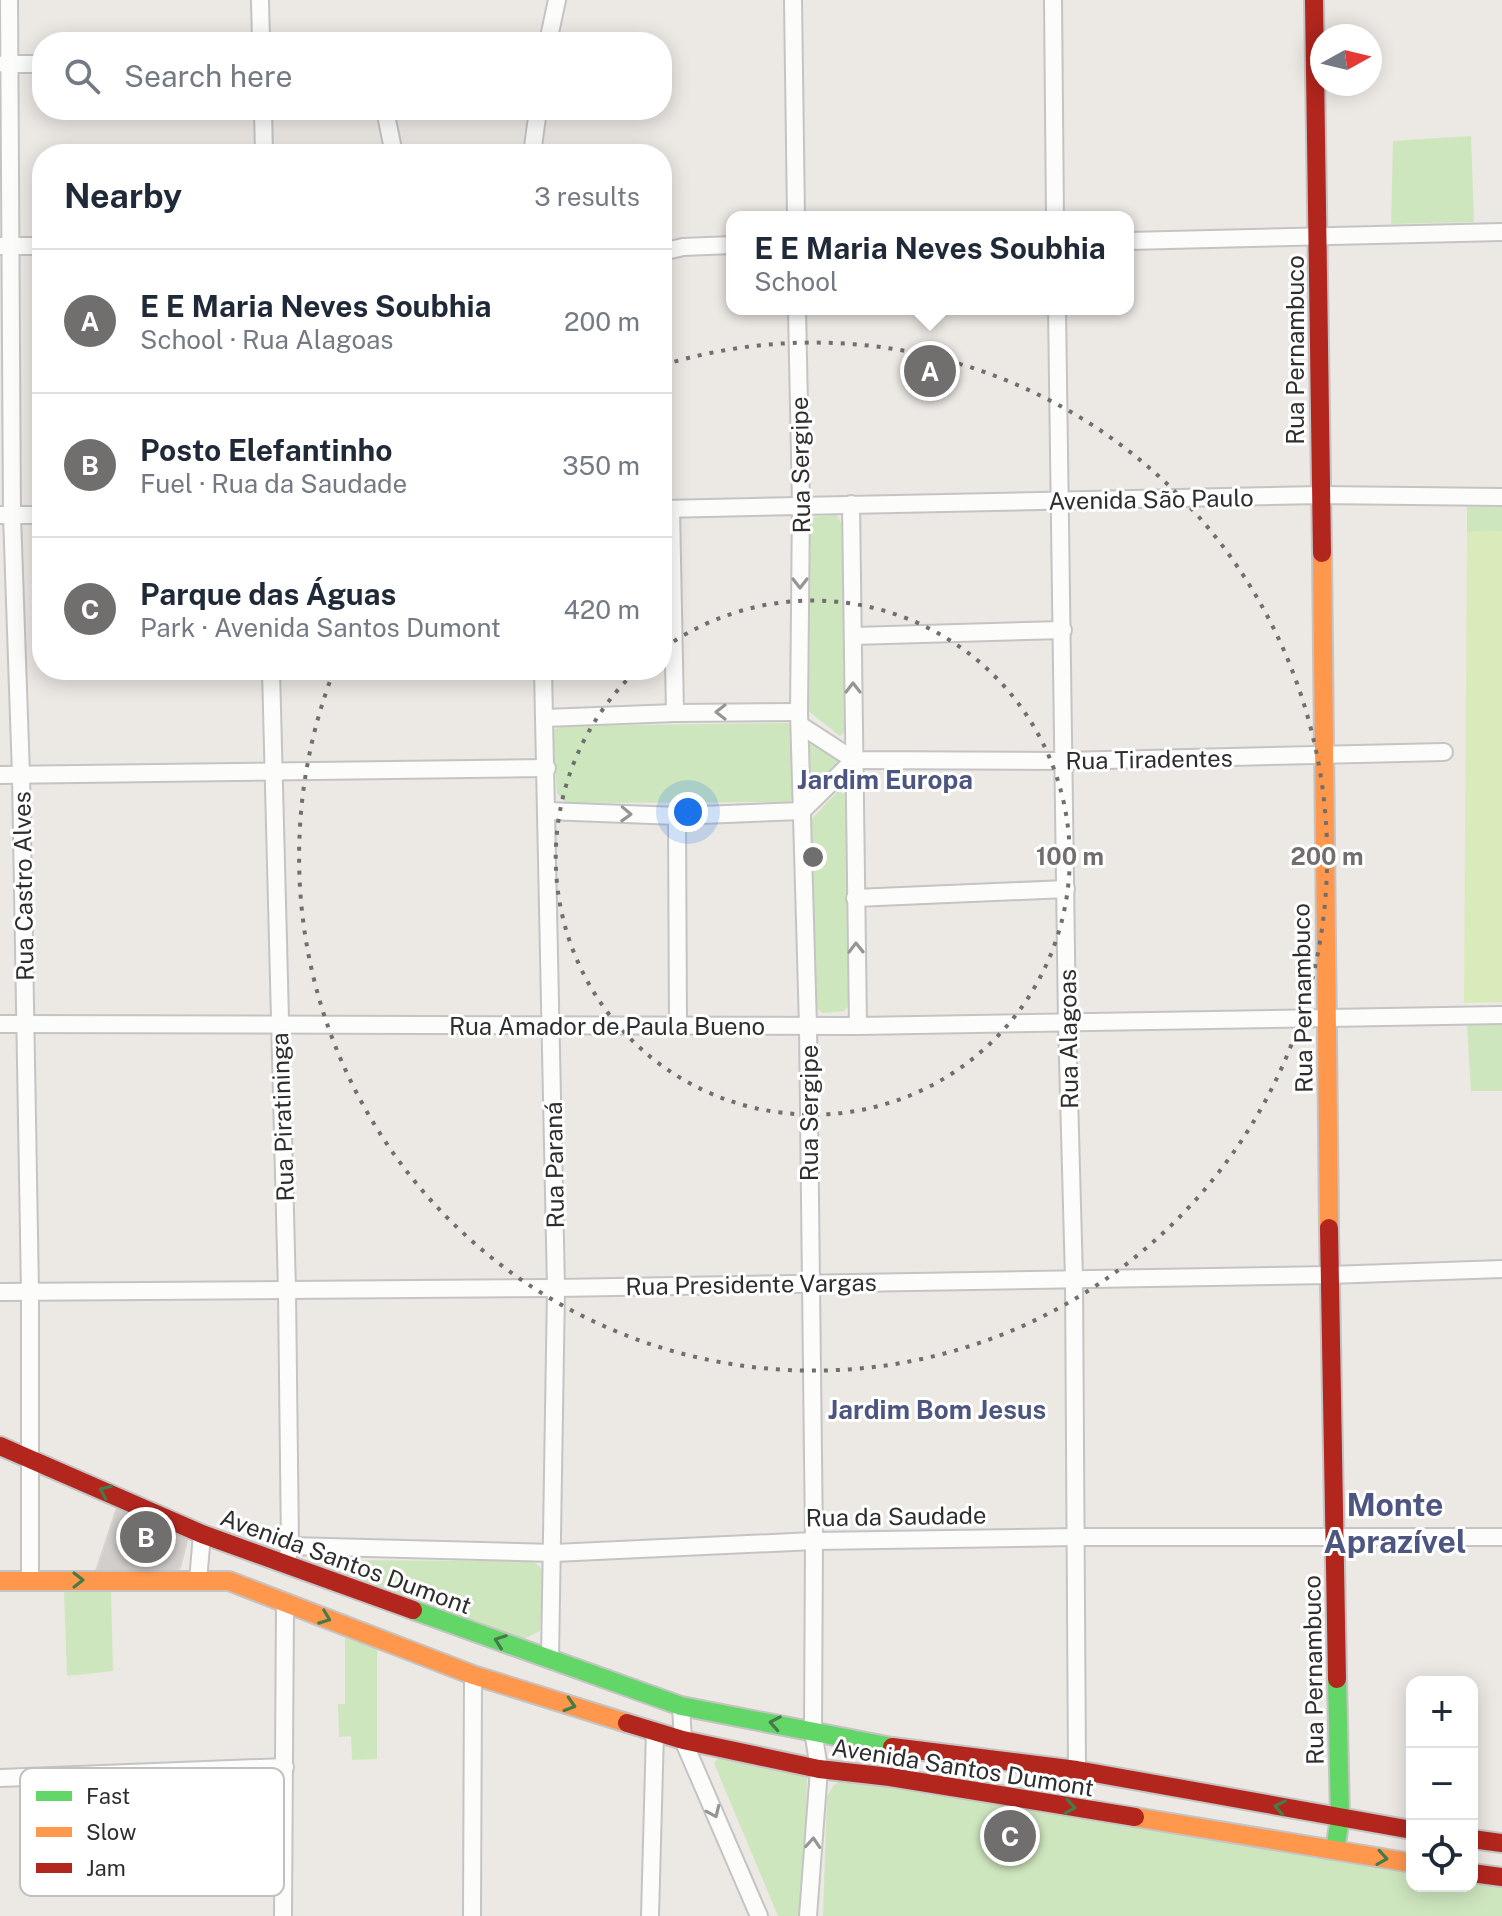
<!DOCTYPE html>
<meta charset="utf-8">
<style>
:root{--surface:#fff;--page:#f6f6f7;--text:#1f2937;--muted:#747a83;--line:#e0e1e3;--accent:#706f6e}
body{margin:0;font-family:"Public Sans",sans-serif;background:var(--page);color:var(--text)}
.controls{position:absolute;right:24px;bottom:24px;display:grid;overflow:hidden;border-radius:16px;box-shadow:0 4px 20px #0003}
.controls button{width:72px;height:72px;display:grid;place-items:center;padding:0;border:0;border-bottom:2px solid var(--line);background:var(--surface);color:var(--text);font:40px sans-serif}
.compass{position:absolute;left:1310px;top:24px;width:72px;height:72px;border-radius:50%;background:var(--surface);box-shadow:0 4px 20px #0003;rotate:82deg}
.you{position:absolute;left:688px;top:812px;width:28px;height:28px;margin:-20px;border:6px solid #fff;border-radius:50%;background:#1a73e8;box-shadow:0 0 0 12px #1a73e833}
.badge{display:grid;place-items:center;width:52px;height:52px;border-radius:50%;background:var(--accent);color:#fff;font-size:26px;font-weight:700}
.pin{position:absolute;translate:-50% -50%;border:4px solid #fff;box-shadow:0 2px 8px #0006}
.popup{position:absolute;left:726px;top:211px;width:408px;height:104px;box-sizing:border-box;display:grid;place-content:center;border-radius:16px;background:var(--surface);filter:drop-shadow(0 2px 6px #0005);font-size:26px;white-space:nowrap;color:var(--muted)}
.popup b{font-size:30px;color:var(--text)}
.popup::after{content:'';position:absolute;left:50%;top:100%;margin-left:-16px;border:16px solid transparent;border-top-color:var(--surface)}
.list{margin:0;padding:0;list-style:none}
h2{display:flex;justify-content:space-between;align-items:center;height:104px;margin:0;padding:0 32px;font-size:34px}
h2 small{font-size:26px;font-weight:400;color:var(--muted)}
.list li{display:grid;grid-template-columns:52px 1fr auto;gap:24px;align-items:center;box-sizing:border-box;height:144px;padding:0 32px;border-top:2px solid var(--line)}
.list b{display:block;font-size:30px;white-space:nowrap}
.list p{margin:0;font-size:26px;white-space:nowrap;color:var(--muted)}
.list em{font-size:26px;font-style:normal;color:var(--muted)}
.icon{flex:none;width:44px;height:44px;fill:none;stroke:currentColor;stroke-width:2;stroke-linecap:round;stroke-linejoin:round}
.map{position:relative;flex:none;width:1502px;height:1916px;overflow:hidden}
.search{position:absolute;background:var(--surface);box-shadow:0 4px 20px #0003;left:32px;top:32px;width:640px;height:88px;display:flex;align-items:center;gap:20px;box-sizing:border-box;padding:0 28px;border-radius:32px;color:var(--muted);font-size:30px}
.panel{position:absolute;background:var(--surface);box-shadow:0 4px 20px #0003;left:32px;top:144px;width:640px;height:536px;border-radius:32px}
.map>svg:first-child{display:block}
</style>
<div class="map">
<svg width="1502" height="1916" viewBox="0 0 1502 1916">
<rect width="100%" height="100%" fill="#ece8e4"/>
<g fill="#cee6be">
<path d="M1471,136L1474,222L1391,224L1393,141Z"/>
<path d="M1502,506V531L1467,532V507Z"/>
<path d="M836,514L842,524L846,731L840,736L807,710L806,526L814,517Z"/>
<path d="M788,723L794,730L796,796L789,802L566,803L557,793L553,730L562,726Z"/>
<path d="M809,741L841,763L813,786L807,785L805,744Z"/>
<path d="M838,791L846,795L851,1003L844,1011L822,1013L814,1005L808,823Z"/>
<path d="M1467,1024L1502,1025V1091H1471Z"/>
<path d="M308,1560L533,1561L544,1571L540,1631L524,1639Z"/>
<path d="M64,1591H111L113,1671L67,1676Z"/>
<path d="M345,1638L377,1648V1759L352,1760L351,1736L339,1737L338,1704H345Z"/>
<path d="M719,1757L807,1776L804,1916H778L714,1763Z"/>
<path d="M844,1779L1412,1872V1886H1472V1882L1502,1887V1916H823L827,1796L834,1785Z"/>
</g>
<path fill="#d9eabb" d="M1502,531V1002L1464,1003L1467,532Z"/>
<path fill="#d1cecb" stroke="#d7d4d0" stroke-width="2" d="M117,1508L182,1533L187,1541L180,1568L171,1572L96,1571Z"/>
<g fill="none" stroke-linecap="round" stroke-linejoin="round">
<defs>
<g id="street">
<path d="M9,0L12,515L21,775L30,1292V1580"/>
<path d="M260,0L261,42"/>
<path d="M793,0L796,217"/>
<path d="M1053,0L1055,217"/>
<path d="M548,42L557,0"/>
<path d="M4,64H42"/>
<path d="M263,110L264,154"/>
<path d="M385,110L394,154"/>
<path d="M532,154L538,110"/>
<path d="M1128,241L1502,232"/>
<path d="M0,246H42"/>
<path d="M662,252L683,247L732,245"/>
<path d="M797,309L801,505L799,712L808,1026L814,1541L813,1730L819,1769L808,1916"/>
<path d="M1057,309L1067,1022L1074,1279L1077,1770"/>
<path d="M851,504L858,1026"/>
<path d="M662,509L1320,495L1502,497"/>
<path d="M671,509L675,713"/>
<path d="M0,515H42"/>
<path d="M853,636L1063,630"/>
<path d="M271,670L287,1291L290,1546L288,1556"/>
<path d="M543,670L556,1288L550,1660"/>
<path d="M545,718L675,713L799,712"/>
<path d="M800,725L854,760L1064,761L1444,752"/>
<path d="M0,775L547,768"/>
<path d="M548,811L677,816L802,811L854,760"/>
<path d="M677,816L678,1025"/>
<path d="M855,898L1066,889"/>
<path d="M0,1024L858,1026L1502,1015"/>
<path d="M0,1292L556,1288L1329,1275L1502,1269"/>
<path d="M290,1546L554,1553L814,1541L1076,1537H1502"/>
<path d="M198,1581L202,1534"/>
<path d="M681,1706L683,1740L759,1916"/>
<path d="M0,1778L285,1767"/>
<path d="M283,1916L285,1603"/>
<path d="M472,1916L473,1675"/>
<path d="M650,1916L655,1731"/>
</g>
<g id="fast">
<path d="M413,1610L681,1706L892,1747"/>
<path d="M1335,1850L1340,1818L1337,1679"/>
</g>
<g id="slow">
<path d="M1322,553L1329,1228"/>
<path d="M0,1581H229L473,1675L627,1723"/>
<path d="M1135,1817L1412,1863"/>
</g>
<g id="jam">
<path d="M1314,0L1322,553"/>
<path d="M1329,1228L1337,1679"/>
<path d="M0,1446L202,1534L413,1610"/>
<path d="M627,1723L683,1740L819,1769L890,1777L1135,1817"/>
<path d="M892,1747L1077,1770L1412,1830"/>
<path d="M1472,1839L1502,1843"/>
<path d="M1472,1873L1502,1877"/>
</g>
</defs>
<use href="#street" stroke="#c5c4c5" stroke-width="20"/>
<use href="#fast" stroke="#c5c4c5" stroke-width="22"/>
<use href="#slow" stroke="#c5c4c5" stroke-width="22"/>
<use href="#jam" stroke="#c5c4c5" stroke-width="22"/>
<use href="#street" stroke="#fcfcfb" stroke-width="16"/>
<use href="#fast" stroke="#63d668" stroke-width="18"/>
<use href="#slow" stroke="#ff974d" stroke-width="18"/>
<use href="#jam" stroke="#b3261e" stroke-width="18"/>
</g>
<defs><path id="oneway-chevron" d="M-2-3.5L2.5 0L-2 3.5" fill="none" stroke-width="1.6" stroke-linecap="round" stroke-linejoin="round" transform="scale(2)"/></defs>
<g stroke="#959594">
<use href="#oneway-chevron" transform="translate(800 583) rotate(90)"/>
<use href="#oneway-chevron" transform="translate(853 688) rotate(-90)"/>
<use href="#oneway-chevron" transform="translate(721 712) rotate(180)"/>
<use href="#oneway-chevron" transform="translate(626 814) rotate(2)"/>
<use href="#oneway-chevron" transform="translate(856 948) rotate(-91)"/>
<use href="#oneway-chevron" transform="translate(714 1812) rotate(66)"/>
<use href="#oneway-chevron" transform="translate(813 1843) rotate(-86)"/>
</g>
<g stroke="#467a48">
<use href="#oneway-chevron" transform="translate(105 1491) rotate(-156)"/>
<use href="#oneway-chevron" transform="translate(78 1580)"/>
<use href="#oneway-chevron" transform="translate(325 1618) rotate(21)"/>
<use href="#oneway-chevron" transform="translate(500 1641) rotate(-160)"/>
<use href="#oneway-chevron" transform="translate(570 1705) rotate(17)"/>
<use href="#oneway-chevron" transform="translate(775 1723) rotate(-170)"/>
<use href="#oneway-chevron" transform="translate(1070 1807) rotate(9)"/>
<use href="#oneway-chevron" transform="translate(1280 1807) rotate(-169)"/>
<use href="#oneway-chevron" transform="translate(1382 1858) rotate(9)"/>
</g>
<g fill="none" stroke="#706f6e" stroke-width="4" stroke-dasharray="4 8">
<path d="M664 648A257 257 0 1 1 636 671"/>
<path d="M663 365A514 514 0 1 1 333 673"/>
</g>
<g text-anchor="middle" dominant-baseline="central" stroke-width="6" stroke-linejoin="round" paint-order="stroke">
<g font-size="24" fill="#2e2e2e" stroke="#fff">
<text transform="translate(1295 350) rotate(-90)">Rua Pernambuco</text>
<text transform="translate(800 465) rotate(-91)">Rua Sergipe</text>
<text transform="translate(1151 499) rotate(-1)">Avenida São Paulo</text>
<text transform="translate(1149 759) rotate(-1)">Rua Tiradentes</text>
<text transform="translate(23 886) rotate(-91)">Rua Castro Alves</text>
<text transform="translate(1302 998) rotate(-91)">Rua Pernambuco</text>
<text x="607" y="1026">Rua Amador de Paula Bueno</text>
<text transform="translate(1068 1039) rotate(-91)">Rua Alagoas</text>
<text transform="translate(809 1113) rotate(-90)">Rua Sergipe</text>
<text transform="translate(282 1117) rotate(-92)">Rua Piratininga</text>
<text transform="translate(554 1165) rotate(-91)">Rua Paraná</text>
<text transform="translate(751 1284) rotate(-1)">Rua Presidente Vargas</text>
<text transform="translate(896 1516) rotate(-1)">Rua da Saudade</text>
<text transform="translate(346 1561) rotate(20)">Avenida Santos Dumont</text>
<text transform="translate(1313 1670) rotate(-91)">Rua Pernambuco</text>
<text transform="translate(963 1767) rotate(9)">Avenida Santos Dumont</text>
</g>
<g font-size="26" font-weight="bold" fill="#4d5680" stroke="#fff">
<text x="885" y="779">Jardim Europa</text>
<text x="937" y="1409">Jardim Bom Jesus</text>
</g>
<g font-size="32" font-weight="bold" fill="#4d5680" stroke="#fff">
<text x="1395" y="1504">Monte<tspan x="1395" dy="37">Aprazível</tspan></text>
</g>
</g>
<rect x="20" y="1768" width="264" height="128" rx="12" fill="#fff" stroke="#c0c0c0" stroke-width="2"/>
<rect x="36" y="1791" width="36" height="10" fill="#63d668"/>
<rect x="36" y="1827" width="36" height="10" fill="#ff974d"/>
<rect x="36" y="1863" width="36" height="10" fill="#b3261e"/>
<g font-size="22" fill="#2e2e2e">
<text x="86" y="1804">Fast</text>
<text x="86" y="1840">Slow</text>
<text x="86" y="1876">Jam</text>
</g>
<circle cx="813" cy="857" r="12" fill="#706f6e" stroke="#fff" stroke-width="4"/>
<g font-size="24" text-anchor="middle" font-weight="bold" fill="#706f6e" stroke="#fff" stroke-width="6" stroke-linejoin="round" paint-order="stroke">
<text x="1070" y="865">100 m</text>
<text x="1327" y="865">200 m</text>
</g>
</svg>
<div class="controls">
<button>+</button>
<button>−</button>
<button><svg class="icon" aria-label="locate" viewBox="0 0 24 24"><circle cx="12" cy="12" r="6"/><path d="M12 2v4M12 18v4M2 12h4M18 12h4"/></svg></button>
</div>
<svg class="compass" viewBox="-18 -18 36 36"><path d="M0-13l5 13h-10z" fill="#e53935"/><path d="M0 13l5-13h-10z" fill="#747a83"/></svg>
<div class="you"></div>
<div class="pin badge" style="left:930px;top:371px">A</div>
<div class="popup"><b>E E Maria Neves Soubhia</b>School</div>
<div class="pin badge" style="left:146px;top:1537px">B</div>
<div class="pin badge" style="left:1010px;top:1836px">C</div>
<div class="search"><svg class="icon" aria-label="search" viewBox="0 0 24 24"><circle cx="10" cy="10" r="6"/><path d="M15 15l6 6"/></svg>Search here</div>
<section class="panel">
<h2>Nearby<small>3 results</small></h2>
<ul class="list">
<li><span class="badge">A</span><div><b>E E Maria Neves Soubhia</b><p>School · Rua Alagoas</p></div><em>200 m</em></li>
<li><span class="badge">B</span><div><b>Posto Elefantinho</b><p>Fuel · Rua da Saudade</p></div><em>350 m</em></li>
<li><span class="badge">C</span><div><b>Parque das Águas</b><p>Park · Avenida Santos Dumont</p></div><em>420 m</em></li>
</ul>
</section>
</div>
